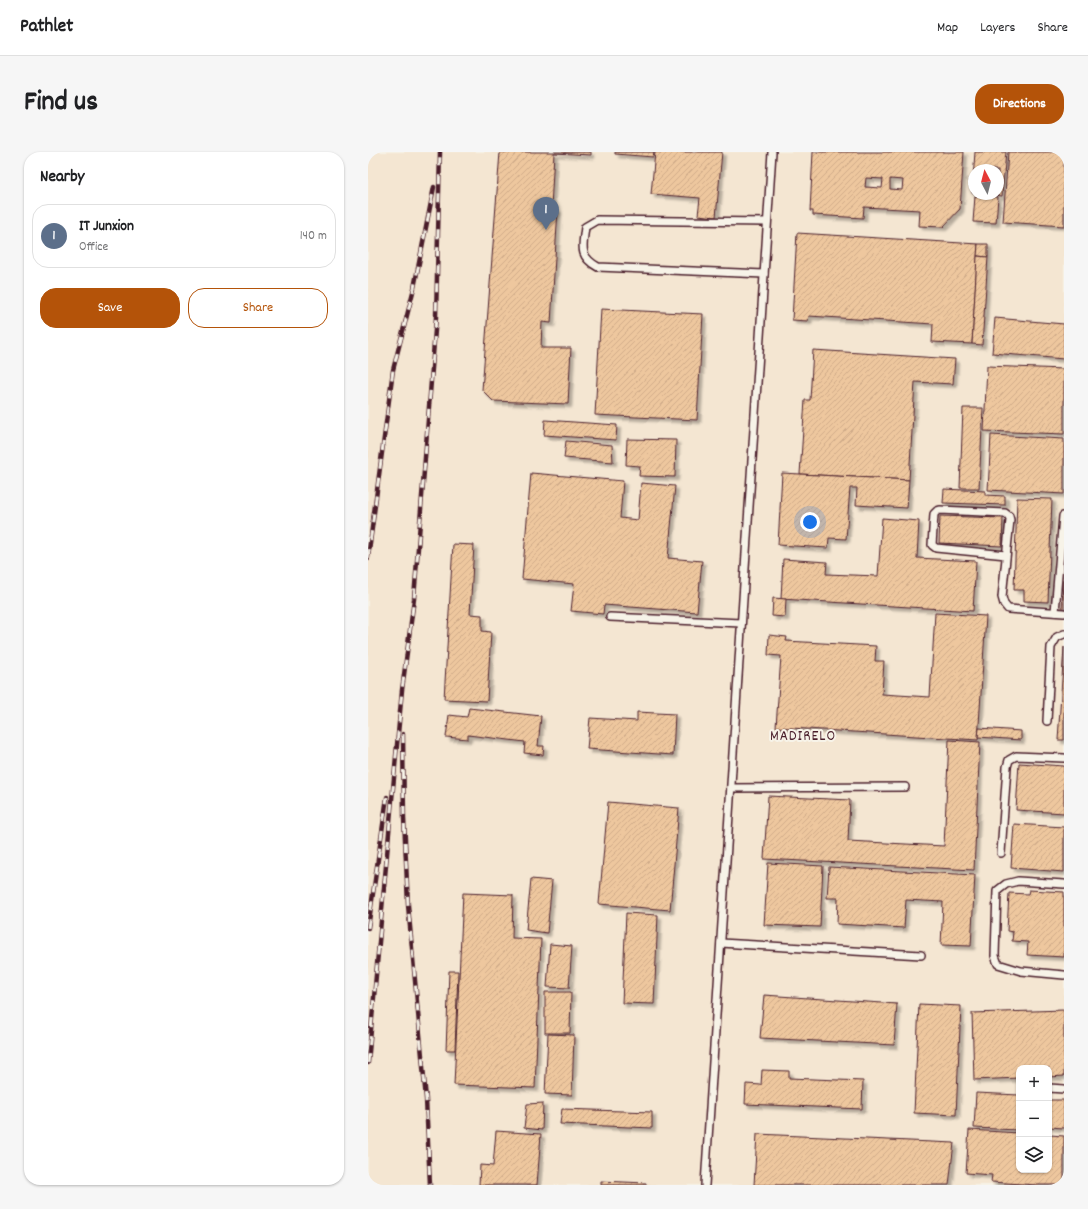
<!DOCTYPE html>
<meta charset="utf-8">
<style>
:root{--surface:#fff;--page:#f6f6f6;--text:#202124;--muted:#757577;--line:#e0e0e0;--accent:#b45309}
body{margin:0;font-family:Dekko,sans-serif;background:var(--page);color:var(--text)}
.controls{position:absolute;right:12px;bottom:12px;display:grid;overflow:hidden;border-radius:8px;box-shadow:0 1px 3px #0004}
.controls button{width:36px;height:36px;display:grid;place-items:center;padding:0;border:0;border-bottom:1px solid var(--line);background:var(--surface);color:var(--text);font:20px sans-serif}
.compass{position:absolute;left:600px;top:12px;width:36px;height:36px;border-radius:50%;background:var(--surface);box-shadow:0 1px 3px #0004;rotate:353deg}
.you{position:absolute;left:442px;top:370px;width:14px;height:14px;margin:-10px;border:3px solid #fff;border-radius:50%;background:#1a73e8;box-shadow:0 0 0 6px #1a73e833}
.badge{display:grid;place-items:center;width:26px;height:26px;border-radius:50%;background:var(--accent);color:#fff;font-size:13px;font-weight:700}
.pin{position:absolute;translate:-50% -33px;filter:drop-shadow(0 1px 2px #0008)}
.pin::after{content:'';position:absolute;top:21px;width:14px;height:12px;background:inherit;clip-path:polygon(0 0,100% 0,50% 100%)}
.list{margin:0;padding:0;list-style:none}
h2{display:flex;justify-content:space-between;align-items:center;height:52px;margin:0;padding:0 16px;font-size:17px}
h2 small{font-size:13px;font-weight:400;color:var(--muted)}
.list li{display:grid;grid-template-columns:26px 1fr auto;gap:12px;align-items:center;box-sizing:border-box;height:64px;margin:0 8px 8px;padding:0 8px;border:1px solid var(--line);border-radius:16px}
.list b{display:block;font-size:15px;white-space:nowrap}
.list p{margin:0;font-size:13px;white-space:nowrap;color:var(--muted)}
.list em{font-size:13px;font-style:normal;color:var(--muted)}
.actions{display:flex;gap:8px;padding:12px 16px}
.actions a{flex:1;padding:9px 0;border:1px solid var(--accent);border-radius:16px;text-align:center;font-size:14px;color:var(--accent)}
.actions .main{background:var(--accent);color:#fff}
.icon{flex:none;width:22px;height:22px;fill:none;stroke:currentColor;stroke-width:2;stroke-linecap:round;stroke-linejoin:round}
.map{position:relative;flex:none;width:696px;height:1033px;overflow:hidden;border-radius:16px}
header{display:flex;align-items:center;gap:24px;box-sizing:border-box;height:56px;padding:0 20px;background:var(--surface);border-bottom:1px solid var(--line)}
header strong{font-size:19px}
nav{display:flex;gap:22px;margin-inline-start:auto;font-size:14px}
.intro{display:flex;align-items:center;justify-content:space-between;box-sizing:border-box;height:96px;padding:0 24px}
h1{margin:0;font-size:28px}
.button{padding:10px 18px;border-radius:16px;background:var(--accent);color:#fff;font-size:14px;font-weight:700}
main{display:flex;gap:24px;padding:0 24px}
aside{flex:1;background:var(--surface);border-radius:16px;box-shadow:0 1px 3px #0004}
.map>svg:first-child{display:block}
</style>
<header>
<strong>Pathlet</strong>
<nav><a>Map</a><a>Layers</a><a>Share</a></nav>
</header>
<div class="intro"><h1>Find us</h1><a class="button">Directions</a></div>
<main>
<aside>
<h2>Nearby<small></small></h2>
<ul class="list">
<li><span class="badge" style="background:#5c6f8a">1</span><div><b>IT Junxion</b><p>Office</p></div><em>140 m</em></li>
</ul>
<div class="actions"><a class="main">Save</a><a>Share</a></div>
</aside>
<div class="map">
<svg width="696" height="1033" viewBox="0 0 696 1033">
<defs>
<pattern id="building-hatch" width="6" height="6" patternUnits="userSpaceOnUse"><rect width="6" height="6" fill="#eec79e"/><path d="M-1 1l2-2M0 6l6-6M5 7l2-2" fill="none" stroke="#ceaa88"/></pattern>
<filter id="shadow"><feDropShadow dx="3.5" dy="3.5" stdDeviation="1" flood-color="#0004"/></filter>
</defs>
<rect width="100%" height="100%" fill="#f7f3e8"/>
<filter id="ink" filterUnits="userSpaceOnUse"><feTurbulence type="fractalNoise" baseFrequency=".025" numOctaves="2"/><feDisplacementMap in="SourceGraphic" scale="8" xChannelSelector="R" yChannelSelector="G"/><feConvolveMatrix kernelMatrix="1 2 1 2 8 2 1 2 1" color-interpolation-filters="sRGB"/></filter>
<g filter="url(#ink)">
<path fill="#f4e6d2" fill-rule="evenodd" d="M0,0H696V1033H0ZM606,18H630V42H606ZM651,916H681V1018H651Z"/>
<g fill="url(#building-hatch)" stroke="#4a1f2b" fill-rule="evenodd" filter="url(#shadow)">
<path d="M132,0H223V3L186,1L183,56L190,57L183,171L174,170L173,196H203L200,252L125,249L114,238Z"/>
<path d="M247,0H286L285,5L247,2Z"/>
<path d="M287,0H354L348,65L330,63L332,46L283,42Z"/>
<path d="M445,0H596L592,57L575,75L551,74L552,58L496,55L495,66L445,63V59H442ZM498,26L515,27L514,36L497,35ZM522,27L535,28L534,38L522,37Z"/>
<path d="M607,0H638L634,44L611,42H630V18H606V42L604,41Z"/>
<path d="M640,0H696V74L635,70Z"/>
<path d="M607,44L630,45L628,71L605,70Z"/>
<path d="M429,81L610,92L604,192L564,190L565,172L441,164L440,169L424,168Z"/>
<path d="M610,92H620V105L609,104Z"/>
<path d="M609,104L620,105L614,193L604,192Z"/>
<path d="M233,157L335,162L329,268L227,263Z"/>
<path d="M627,166L696,172V207L624,201Z"/>
<path d="M445,198L587,207L585,232L547,230L541,328L432,322L437,248H442Z"/>
<path d="M619,214L696,217V282L616,279Z"/>
<path d="M595,256H615L611,336H592Z"/>
<path d="M177,268L249,273L248,288L176,283Z"/>
<path d="M623,283L696,287V342L620,338Z"/>
<path d="M259,287L308,288L307,325L271,324L272,314L258,313Z"/>
<path d="M198,289L244,293L245,310L196,306Z"/>
<path d="M163,321L255,329L252,366L270,368L273,331L307,334L300,406L334,409L329,460L236,453L235,462L203,459L206,432L154,427Z"/>
<path d="M414,321L541,328L539,356L488,353L489,336H482L478,387L461,386L460,396L410,393Z"/>
<path d="M576,337L617,339V343L637,344V353L575,351Z"/>
<path d="M649,346L684,347L680,450L656,449V438H646Z"/>
<path d="M572,364L635,366L634,394L571,391Z"/>
<path d="M514,366L551,369L549,406L608,409L605,459L413,447L415,407L459,410L458,422L510,424Z"/>
<path d="M85,392L106,393L102,462L114,463V479L123,480L119,549L76,547Z"/>
<path d="M695,428H696V458H694Z"/>
<path d="M405,446L418,447L417,465L404,464Z"/>
<path d="M567,461L618,464L610,588L408,575L413,504L400,503L401,483L419,485L418,489L508,494L507,509H516L514,542L562,545Z"/>
<path d="M696,495V588H690Z"/>
<path d="M101,556L173,564L170,594H176L175,603L156,601L157,590L100,583V587L78,585L81,563L99,565Z"/>
<path d="M269,560L307,562L305,603L219,597L222,566L269,569Z"/>
<path d="M611,576L653,579V588L610,585Z"/>
<path d="M581,588L612,590L606,718L396,707L400,644L482,648L480,689L576,694Z"/>
<path d="M651,611L696,614V661L648,658Z"/>
<path d="M240,650L311,656L302,758L231,752Z"/>
<path d="M646,672L696,675V720L643,716Z"/>
<path d="M400,711L455,714L452,775L396,773Z"/>
<path d="M461,715L607,723L603,794L573,793L575,750L538,748L536,776L469,772L470,746H459Z"/>
<path d="M163,727L184,729L179,781L158,778Z"/>
<path d="M661,738L696,740V805L659,803L660,790L644,789L645,780L639,779L641,741L660,742Z"/>
<path d="M95,741L145,743L144,786L173,787L167,936L86,933Z"/>
<path d="M258,761L290,763L286,852L254,851Z"/>
<path d="M182,792L204,794L201,836L179,835Z"/>
<path d="M81,819H90L87,898H78Z"/>
<path d="M177,840H203L202,881H177Z"/>
<path d="M396,843L529,852L526,893L392,886Z"/>
<path d="M551,852L593,854L588,963L546,961Z"/>
<path d="M696,858V924L681,925V916H651V926L606,928L604,861Z"/>
<path d="M180,882L206,883L204,943L177,942Z"/>
<path d="M394,918L421,919V926L495,929L494,957L377,952L378,932L393,933Z"/>
<path d="M608,941L651,943L650,978L606,976Z"/>
<path d="M681,948H696V976L681,975Z"/>
<path d="M175,951L174,978L156,976L159,952Z"/>
<path d="M194,957L284,960V976L192,972Z"/>
<path d="M601,978L651,981V1018H681V983L696,984V1033H669L623,1030L624,1023L598,1021Z"/>
<path d="M128,979L173,982L169,1033H111L112,1013L125,1014Z"/>
<path d="M389,982L586,991L581,1033H386Z"/>
<path d="M233,1029L278,1031V1033H233Z"/>
</g>
<g fill="none" stroke-linecap="round" stroke-linejoin="round">
<defs>
<g id="service">
<path d="M396,122L230,115C210,104 215,94 217,75L229,68L399,70"/>
<path d="M638,403L568,396L564,393L566,362L569,359L572,358L637,361L641,364L642,368L634,445L636,452L640,457L696,461"/>
<path d="M687,460L695,364"/>
<path d="M242,465L373,471"/>
<path d="M679,569L683,495L689,485L696,482"/>
<path d="M363,636L537,635"/>
<path d="M633,701L639,615L641,608L648,604L696,606"/>
<path d="M696,732L650,729L638,732L629,739L627,804L630,812L653,819L696,823"/>
<path d="M353,791L553,803"/>
<path d="M681,936L696,937"/>
<path d="M337,1033L404,0"/>
</g>
</defs>
<use href="#service" stroke="#4a1f2b" stroke-width="10"/>
<use href="#service" stroke="#f7f3e8" stroke-width="7"/>
<defs>
<g id="rail">
<path d="M0,406L25,218L46,136L66,35"/>
<path d="M35,582L36,666L40,753L58,947L62,1033"/>
<path d="M0,776L19,645"/>
<path d="M0,911L34,538L46,447L68,165L72,0"/>
</g>
</defs>
<use href="#rail" stroke="#4a1f2b" stroke-width="4.5"/>
<use href="#rail" stroke="#f7f3e8" stroke-width="3" stroke-dasharray="9" stroke-linecap="butt"/>
</g>
</g>
<g text-anchor="middle" dominant-baseline="central" stroke-width="4" stroke-linejoin="round" paint-order="stroke">
<g font-size="15" letter-spacing="1" fill="#4a1f2b" stroke="#f7f3e8">
<text x="435" y="585">MADIRELO</text>
</g>
</g>
</svg>
<div class="controls">
<button>+</button>
<button>−</button>
<button><svg class="icon" aria-label="layers" viewBox="0 0 24 24"><path d="M12 4l9 5-9 5-9-5zM3 14l9 5 9-5"/></svg></button>
</div>
<svg class="compass" viewBox="-18 -18 36 36"><path d="M0-13l5 13h-10z" fill="#e53935"/><path d="M0 13l5-13h-10z" fill="#757577"/></svg>
<div class="you"></div>
<div class="pin badge" style="left:178px;top:78px;background:#5c6f8a">1</div>
</div>
</main>
